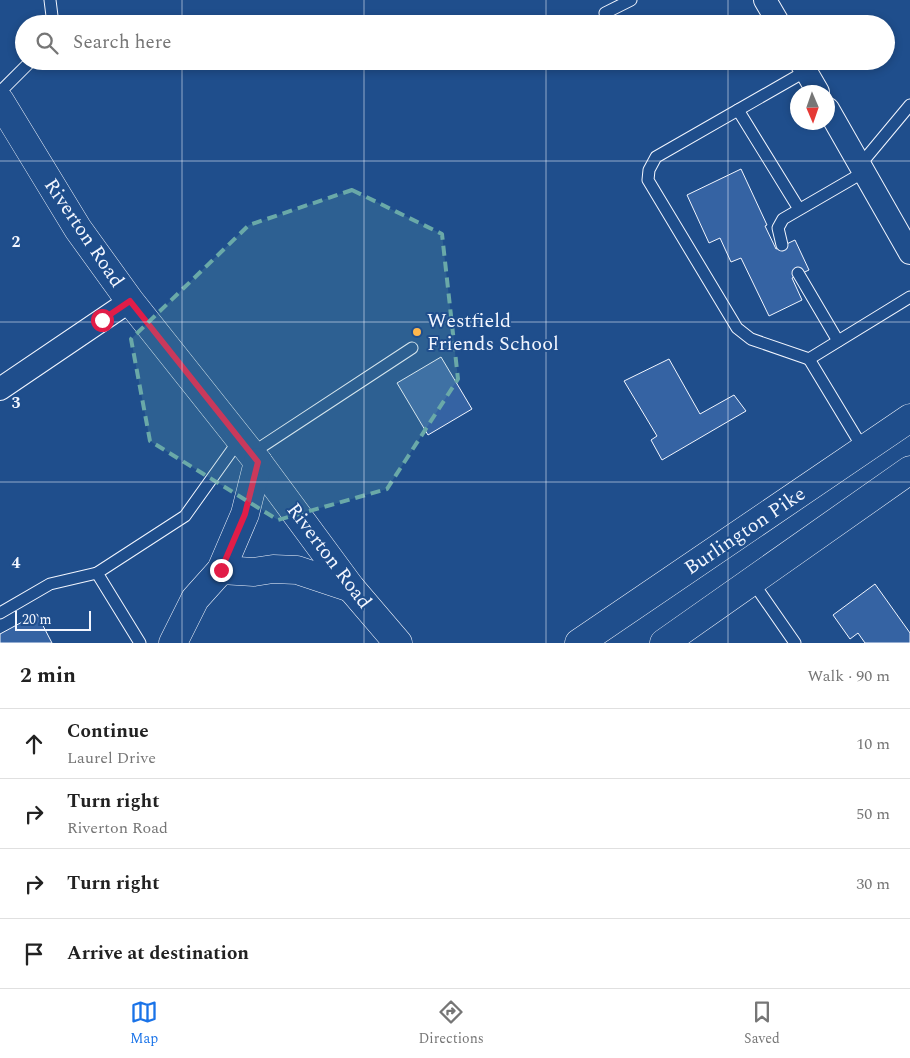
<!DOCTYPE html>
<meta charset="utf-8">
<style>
:root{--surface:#fff;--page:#f6f6f6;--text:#222;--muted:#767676;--line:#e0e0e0;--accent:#1a73e8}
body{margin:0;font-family:Spectral,serif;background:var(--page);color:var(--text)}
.compass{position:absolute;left:790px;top:85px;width:45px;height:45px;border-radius:50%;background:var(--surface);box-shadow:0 2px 8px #0003;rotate:178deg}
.scale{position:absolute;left:15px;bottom:12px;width:76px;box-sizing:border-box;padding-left:5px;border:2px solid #f2f6ff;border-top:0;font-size:14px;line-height:18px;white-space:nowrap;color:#f2f6ff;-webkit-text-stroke:4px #1f4e8c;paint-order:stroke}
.stop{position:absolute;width:15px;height:15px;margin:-11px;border:4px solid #e11d48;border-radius:50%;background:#fff}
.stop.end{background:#e11d48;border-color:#fff;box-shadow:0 1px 5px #0008}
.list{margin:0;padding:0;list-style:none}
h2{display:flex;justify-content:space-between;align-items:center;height:65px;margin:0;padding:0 20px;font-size:21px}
h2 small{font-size:16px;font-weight:400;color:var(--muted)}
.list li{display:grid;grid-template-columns:32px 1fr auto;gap:15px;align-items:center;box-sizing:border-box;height:70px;padding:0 20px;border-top:1px solid var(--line)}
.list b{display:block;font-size:19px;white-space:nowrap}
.list p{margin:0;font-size:16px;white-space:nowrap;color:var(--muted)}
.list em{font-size:16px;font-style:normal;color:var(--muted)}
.icon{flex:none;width:28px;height:28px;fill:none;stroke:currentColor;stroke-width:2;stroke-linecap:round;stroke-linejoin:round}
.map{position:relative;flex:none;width:910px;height:643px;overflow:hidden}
.search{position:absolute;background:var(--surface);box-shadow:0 2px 8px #0003;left:15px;right:15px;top:15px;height:55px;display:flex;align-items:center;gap:12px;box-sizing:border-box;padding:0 18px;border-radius:28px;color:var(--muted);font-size:19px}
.sheet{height:345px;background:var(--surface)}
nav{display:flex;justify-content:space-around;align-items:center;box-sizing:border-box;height:70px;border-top:1px solid var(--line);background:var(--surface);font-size:14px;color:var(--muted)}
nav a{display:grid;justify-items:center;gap:2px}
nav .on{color:var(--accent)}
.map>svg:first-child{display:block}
</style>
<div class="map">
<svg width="910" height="643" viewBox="0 0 910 643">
<rect width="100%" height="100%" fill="#1f4e8c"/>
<g fill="#3563a3" stroke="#f2f6ff">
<path d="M741,169L767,225L765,226L776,249L795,240L809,270L792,278L802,300L769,316L741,258L731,262L720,238L709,243L687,195Z"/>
<path d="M441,357L472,409L428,435L397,383Z"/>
<path d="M669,359L700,414L734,395L746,411L662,460L651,440L657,436L624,381Z"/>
<path d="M875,584L910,633V643H865L858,633L850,639L833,615Z"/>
<path d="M37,614L52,643H0V634Z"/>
</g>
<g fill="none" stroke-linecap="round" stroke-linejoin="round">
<defs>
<g id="lane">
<path d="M50,0L53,24"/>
<path d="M605,13L631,0"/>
<path d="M806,71L656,157L649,170L648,180L737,328L751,339L809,359"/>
<path d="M0,92L31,61"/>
<path d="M738,110L799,209"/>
<path d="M860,165L910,105"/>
<path d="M782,245L778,228L783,219L864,172"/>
<path d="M798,273L838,341"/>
<path d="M864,450L809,359L910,297"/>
<path d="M252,453L412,348"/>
<path d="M752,581L795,643"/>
<path d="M0,613L50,584L97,573"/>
<path d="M140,643L97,573L185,516L240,439"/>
</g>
<g id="street">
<path d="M765,0L779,24"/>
<path d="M800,61L818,92"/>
<path d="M828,109L910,253"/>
<path d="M0,389L130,301"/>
</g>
<path id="secondary" d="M0,101L78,229L130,301L258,462"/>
<g id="primary">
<path d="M258,462L351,588L398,643"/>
<path d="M221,570L254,572L273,569L297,570L351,588"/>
<path d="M173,643L195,599L221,570L245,514L258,462"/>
</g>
<g id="highway">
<path d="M579,643L910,418"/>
<path d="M664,643L910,470"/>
</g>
</defs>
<use href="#lane" stroke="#f2f6ff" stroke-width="13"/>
<use href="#street" stroke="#f2f6ff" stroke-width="24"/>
<use href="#secondary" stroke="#f2f6ff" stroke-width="29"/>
<use href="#primary" stroke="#f2f6ff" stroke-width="29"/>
<use href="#highway" stroke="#f2f6ff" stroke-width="29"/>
<use href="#lane" stroke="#1f4e8c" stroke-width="11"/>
<use href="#street" stroke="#1f4e8c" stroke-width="22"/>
<use href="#secondary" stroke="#1f4e8c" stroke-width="28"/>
<use href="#primary" stroke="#1f4e8c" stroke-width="28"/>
<use href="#highway" stroke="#1f4e8c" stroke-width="28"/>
</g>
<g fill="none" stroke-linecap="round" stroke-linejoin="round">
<path stroke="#e11d48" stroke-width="6" d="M102,320L130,301L258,462L245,514L221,570"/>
</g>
<path fill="#6aa9a8" fill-opacity="0.2" stroke="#6aa9a8" stroke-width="4" stroke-dasharray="10 6" stroke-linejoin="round" d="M352,190L442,234L458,379L387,489L278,520L150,441L131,339L249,225Z"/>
<path fill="none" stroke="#f2f6ff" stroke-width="1" stroke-opacity="0.55" d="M182,0V24M364,0V24M546,0V24M728,0V24M182,61V643M364,61V643M546,61V643M728,61V643M0,161H910M0,322H910M0,482H910"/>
<circle fill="#ffb74d" stroke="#1f4e8c" stroke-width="2" cx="417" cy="332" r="5"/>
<g text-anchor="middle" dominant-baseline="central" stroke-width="4" stroke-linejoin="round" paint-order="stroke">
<g font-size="20" fill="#f2f6ff" stroke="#1f4e8c">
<text transform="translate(84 233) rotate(56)">Riverton Road</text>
<text transform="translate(745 531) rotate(-34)">Burlington Pike</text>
<text transform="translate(329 556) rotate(53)">Riverton Road</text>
</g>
<g font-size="20" fill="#f2f6ff" stroke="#1f4e8c" text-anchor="start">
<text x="427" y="321">Westfield<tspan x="427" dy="23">Friends School</tspan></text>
</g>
</g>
<g font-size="16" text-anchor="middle" font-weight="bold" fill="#f2f6ff" stroke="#1f4e8c" stroke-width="4" stroke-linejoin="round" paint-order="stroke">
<text x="16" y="247">2</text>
<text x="16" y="408">3</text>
<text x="16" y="568">4</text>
</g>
</svg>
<svg class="compass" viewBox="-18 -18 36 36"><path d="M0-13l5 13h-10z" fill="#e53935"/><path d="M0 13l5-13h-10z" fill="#767676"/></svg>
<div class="scale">20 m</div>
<div class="stop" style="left:102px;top:320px"></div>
<div class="stop end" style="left:221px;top:570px"></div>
<div class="search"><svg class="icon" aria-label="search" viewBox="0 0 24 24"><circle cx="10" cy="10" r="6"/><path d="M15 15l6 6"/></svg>Search here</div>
</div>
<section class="sheet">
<h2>2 min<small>Walk · 90 m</small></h2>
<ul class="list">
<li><svg class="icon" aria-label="ahead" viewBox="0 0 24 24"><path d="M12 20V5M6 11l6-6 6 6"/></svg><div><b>Continue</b><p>Laurel Drive</p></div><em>10 m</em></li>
<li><svg class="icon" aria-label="right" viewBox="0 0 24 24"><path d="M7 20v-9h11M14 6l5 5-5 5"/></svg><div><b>Turn right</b><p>Riverton Road</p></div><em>50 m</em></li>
<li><svg class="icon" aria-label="right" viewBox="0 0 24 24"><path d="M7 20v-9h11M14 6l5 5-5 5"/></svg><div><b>Turn right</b></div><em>30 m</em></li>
<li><svg class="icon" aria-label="arrive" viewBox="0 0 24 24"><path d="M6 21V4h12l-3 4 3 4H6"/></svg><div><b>Arrive at destination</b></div></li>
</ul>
</section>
<nav>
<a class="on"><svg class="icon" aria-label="map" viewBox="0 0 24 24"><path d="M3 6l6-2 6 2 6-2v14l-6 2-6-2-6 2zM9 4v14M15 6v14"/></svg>Map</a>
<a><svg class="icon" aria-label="directions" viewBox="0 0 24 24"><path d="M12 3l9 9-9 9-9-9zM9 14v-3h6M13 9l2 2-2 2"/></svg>Directions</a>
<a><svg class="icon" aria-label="saved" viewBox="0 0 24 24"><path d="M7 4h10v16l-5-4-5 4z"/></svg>Saved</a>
</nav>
